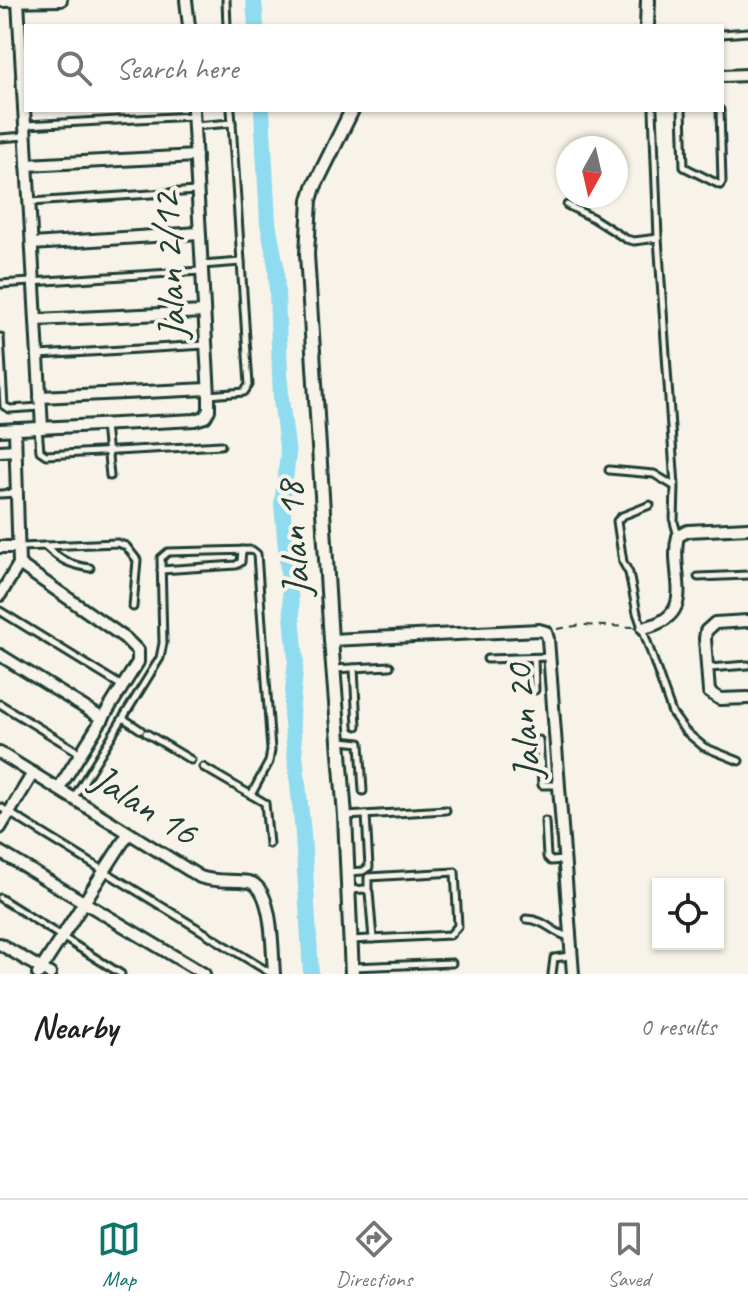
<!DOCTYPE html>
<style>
:root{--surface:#fff;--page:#f6f6f6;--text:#202124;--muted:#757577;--line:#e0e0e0;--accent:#0f766e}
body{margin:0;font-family:Caveat,sans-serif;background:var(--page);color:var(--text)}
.controls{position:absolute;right:24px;bottom:24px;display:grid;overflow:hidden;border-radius:0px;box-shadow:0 2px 6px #0004}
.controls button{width:72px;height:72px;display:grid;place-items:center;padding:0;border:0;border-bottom:2px solid var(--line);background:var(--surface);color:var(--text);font:40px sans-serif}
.compass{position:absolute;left:556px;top:136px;width:72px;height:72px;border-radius:50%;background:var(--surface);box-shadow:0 2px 6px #0004;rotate:188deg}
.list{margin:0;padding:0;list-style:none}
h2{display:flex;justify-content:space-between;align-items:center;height:104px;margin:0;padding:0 32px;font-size:34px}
h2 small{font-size:26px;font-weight:400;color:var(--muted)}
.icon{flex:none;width:44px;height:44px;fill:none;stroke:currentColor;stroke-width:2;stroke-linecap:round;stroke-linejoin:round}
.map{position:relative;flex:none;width:748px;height:974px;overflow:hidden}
.search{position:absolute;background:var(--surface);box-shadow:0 2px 6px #0004;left:24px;right:24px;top:24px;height:88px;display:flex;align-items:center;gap:20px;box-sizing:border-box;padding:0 28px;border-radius:0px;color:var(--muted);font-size:30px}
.sheet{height:224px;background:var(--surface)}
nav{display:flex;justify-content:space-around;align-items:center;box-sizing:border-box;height:112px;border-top:2px solid var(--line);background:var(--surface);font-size:22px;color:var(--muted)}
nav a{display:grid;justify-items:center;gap:4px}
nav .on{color:var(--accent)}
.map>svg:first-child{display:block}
</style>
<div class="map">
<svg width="748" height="974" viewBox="0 0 748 974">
<rect width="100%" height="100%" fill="#f7f3e8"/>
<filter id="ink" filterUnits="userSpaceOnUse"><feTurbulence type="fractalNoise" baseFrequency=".0125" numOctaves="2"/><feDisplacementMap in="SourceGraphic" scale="16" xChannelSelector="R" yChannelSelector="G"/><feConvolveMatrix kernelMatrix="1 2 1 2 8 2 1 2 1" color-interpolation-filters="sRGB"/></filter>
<g filter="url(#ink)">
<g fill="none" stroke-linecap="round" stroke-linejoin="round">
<g stroke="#8fdbef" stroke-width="16">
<path d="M254,0L256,26"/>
<path d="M262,110L268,223L276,266L281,399L288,455L282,504L296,660L291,714L303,834L311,974"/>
</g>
<defs>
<g id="service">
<path d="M226,0L227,26"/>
<path d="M722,34L748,32"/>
<path d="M653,110L658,238L675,486L674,522L678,536"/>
<path d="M682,110L684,167L720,185L722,182L720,110"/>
<path d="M26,125L192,116"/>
<path d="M194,126L232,123L231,110"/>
<path d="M0,138L25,136"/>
<path d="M31,202L196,191"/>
<path d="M567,205L593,218L626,239L634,241L658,238"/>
<path d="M202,265L241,262"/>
<path d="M0,284L201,271"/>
<path d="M0,337L4,406L10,409L40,407"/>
<path d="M39,355L205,345"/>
<path d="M209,395L244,392L249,385L232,123"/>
<path d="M105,425L110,476"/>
<path d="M38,428L40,451L46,455L221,445"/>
<path d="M609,470L654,474L674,486"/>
<path d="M0,494L16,493"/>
<path d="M650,505L622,516L617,521L623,562L629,573L637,613L672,713L685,731L704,747L739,761"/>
<path d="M45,546C60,560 70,565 90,568"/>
<path d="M21,547L117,543L126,546L137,560L133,607"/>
<path d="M161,570L236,565L241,562L242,550"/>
<path d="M698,577L748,575"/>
<path d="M0,611L122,686"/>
<path d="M534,658L535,690"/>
<path d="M487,659L549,657"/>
<path d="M354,668L357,726"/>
<path d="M709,668L748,665"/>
<path d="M334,669L390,666"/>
<path d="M0,704L80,753"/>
<path d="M123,718L141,730"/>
<path d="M146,733L191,760"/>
<path d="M539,740L542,785H559"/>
<path d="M341,741L360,743L363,791"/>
<path d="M203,767L265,803L269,844"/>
<path d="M74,797L160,658L163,643L161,558L168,552L252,550L257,554L271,750L269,762L251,795"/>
<path d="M0,807L272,974"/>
<path d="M346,816L446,810"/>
<path d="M545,821L547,857L551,861L564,860"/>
<path d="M348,872L363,871L369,867L366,815"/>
<path d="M350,890L365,889L369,892L373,939"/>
<path d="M0,898L121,974"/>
<path d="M526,919C547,920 550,932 569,937"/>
<path d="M351,940L450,935L458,926L455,872L368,877V890"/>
<path d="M353,967L452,963"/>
<path d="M552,974L554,958L570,956"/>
</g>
<g id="minor">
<path d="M186,0L189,26"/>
<path d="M0,1L61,0"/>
<path d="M18,1L42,428"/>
<path d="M722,76L748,75"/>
<path d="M27,165L196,156"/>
<path d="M32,244L199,233"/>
<path d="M36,320L204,312"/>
<path d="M40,397L208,389"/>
<path d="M0,430L195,420L205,417L209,410V396L193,110"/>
<path d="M0,451L15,450"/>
<path d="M0,547H19"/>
<path d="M19,564L125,638L138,651V662L59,788"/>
<path d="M0,595L19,564L15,429"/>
<path d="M748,621L715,623L706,631L705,639L709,692L720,699L748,698"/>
<path d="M643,628C701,615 668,574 678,536L688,531L748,528"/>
<path d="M331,640L539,630L546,632L548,639L573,974"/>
<path d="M0,655L103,719"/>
<path d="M0,753L200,877C217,883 233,879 249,882C274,887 272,954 274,974"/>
<path d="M0,828L33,773"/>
<path d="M0,852L204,974"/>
<path d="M0,944L50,974"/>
<path d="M38,974L128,834"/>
</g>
<g id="tertiary">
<path d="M647,26L648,0"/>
<path d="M352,974L345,816L331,640L307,254L310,200L314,187L352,110"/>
</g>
</defs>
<use href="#service" stroke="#1f3d34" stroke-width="11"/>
<use href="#minor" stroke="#1f3d34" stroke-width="16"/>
<use href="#tertiary" stroke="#1f3d34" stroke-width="18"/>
<path stroke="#1f3d34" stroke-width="2" stroke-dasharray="8 6" stroke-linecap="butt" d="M557,629L582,625L634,627"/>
<use href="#service" stroke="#f7f3e8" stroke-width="5"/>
<use href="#minor" stroke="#f7f3e8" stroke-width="10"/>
<use href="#tertiary" stroke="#f7f3e8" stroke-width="12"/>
</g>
</g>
<g text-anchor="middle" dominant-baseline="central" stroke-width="8" stroke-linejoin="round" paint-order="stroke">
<g font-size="40" fill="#1f3d34" stroke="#f7f3e8">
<text transform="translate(169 266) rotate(-93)">Jalan 2/12</text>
<text transform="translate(293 539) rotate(-94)">Jalan 18</text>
<text transform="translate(523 722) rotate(-95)">Jalan 20</text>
<text transform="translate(145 805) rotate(32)">Jalan 16</text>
</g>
</g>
</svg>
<div class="controls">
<button><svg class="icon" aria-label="locate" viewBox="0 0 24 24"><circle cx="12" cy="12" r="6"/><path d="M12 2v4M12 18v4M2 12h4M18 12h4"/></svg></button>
</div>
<svg class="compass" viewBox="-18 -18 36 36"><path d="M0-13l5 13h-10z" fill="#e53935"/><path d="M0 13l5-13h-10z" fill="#757577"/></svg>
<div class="search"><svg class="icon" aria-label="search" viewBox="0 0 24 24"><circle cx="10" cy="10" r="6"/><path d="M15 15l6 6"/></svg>Search here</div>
</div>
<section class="sheet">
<h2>Nearby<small>0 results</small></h2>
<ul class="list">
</ul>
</section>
<nav>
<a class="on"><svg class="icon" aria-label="map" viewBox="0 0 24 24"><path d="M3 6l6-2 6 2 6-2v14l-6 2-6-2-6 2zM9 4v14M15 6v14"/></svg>Map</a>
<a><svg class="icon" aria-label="directions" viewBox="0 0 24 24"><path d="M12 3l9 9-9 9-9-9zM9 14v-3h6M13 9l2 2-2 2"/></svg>Directions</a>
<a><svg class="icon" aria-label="saved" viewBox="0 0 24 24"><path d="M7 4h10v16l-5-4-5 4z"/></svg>Saved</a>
</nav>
